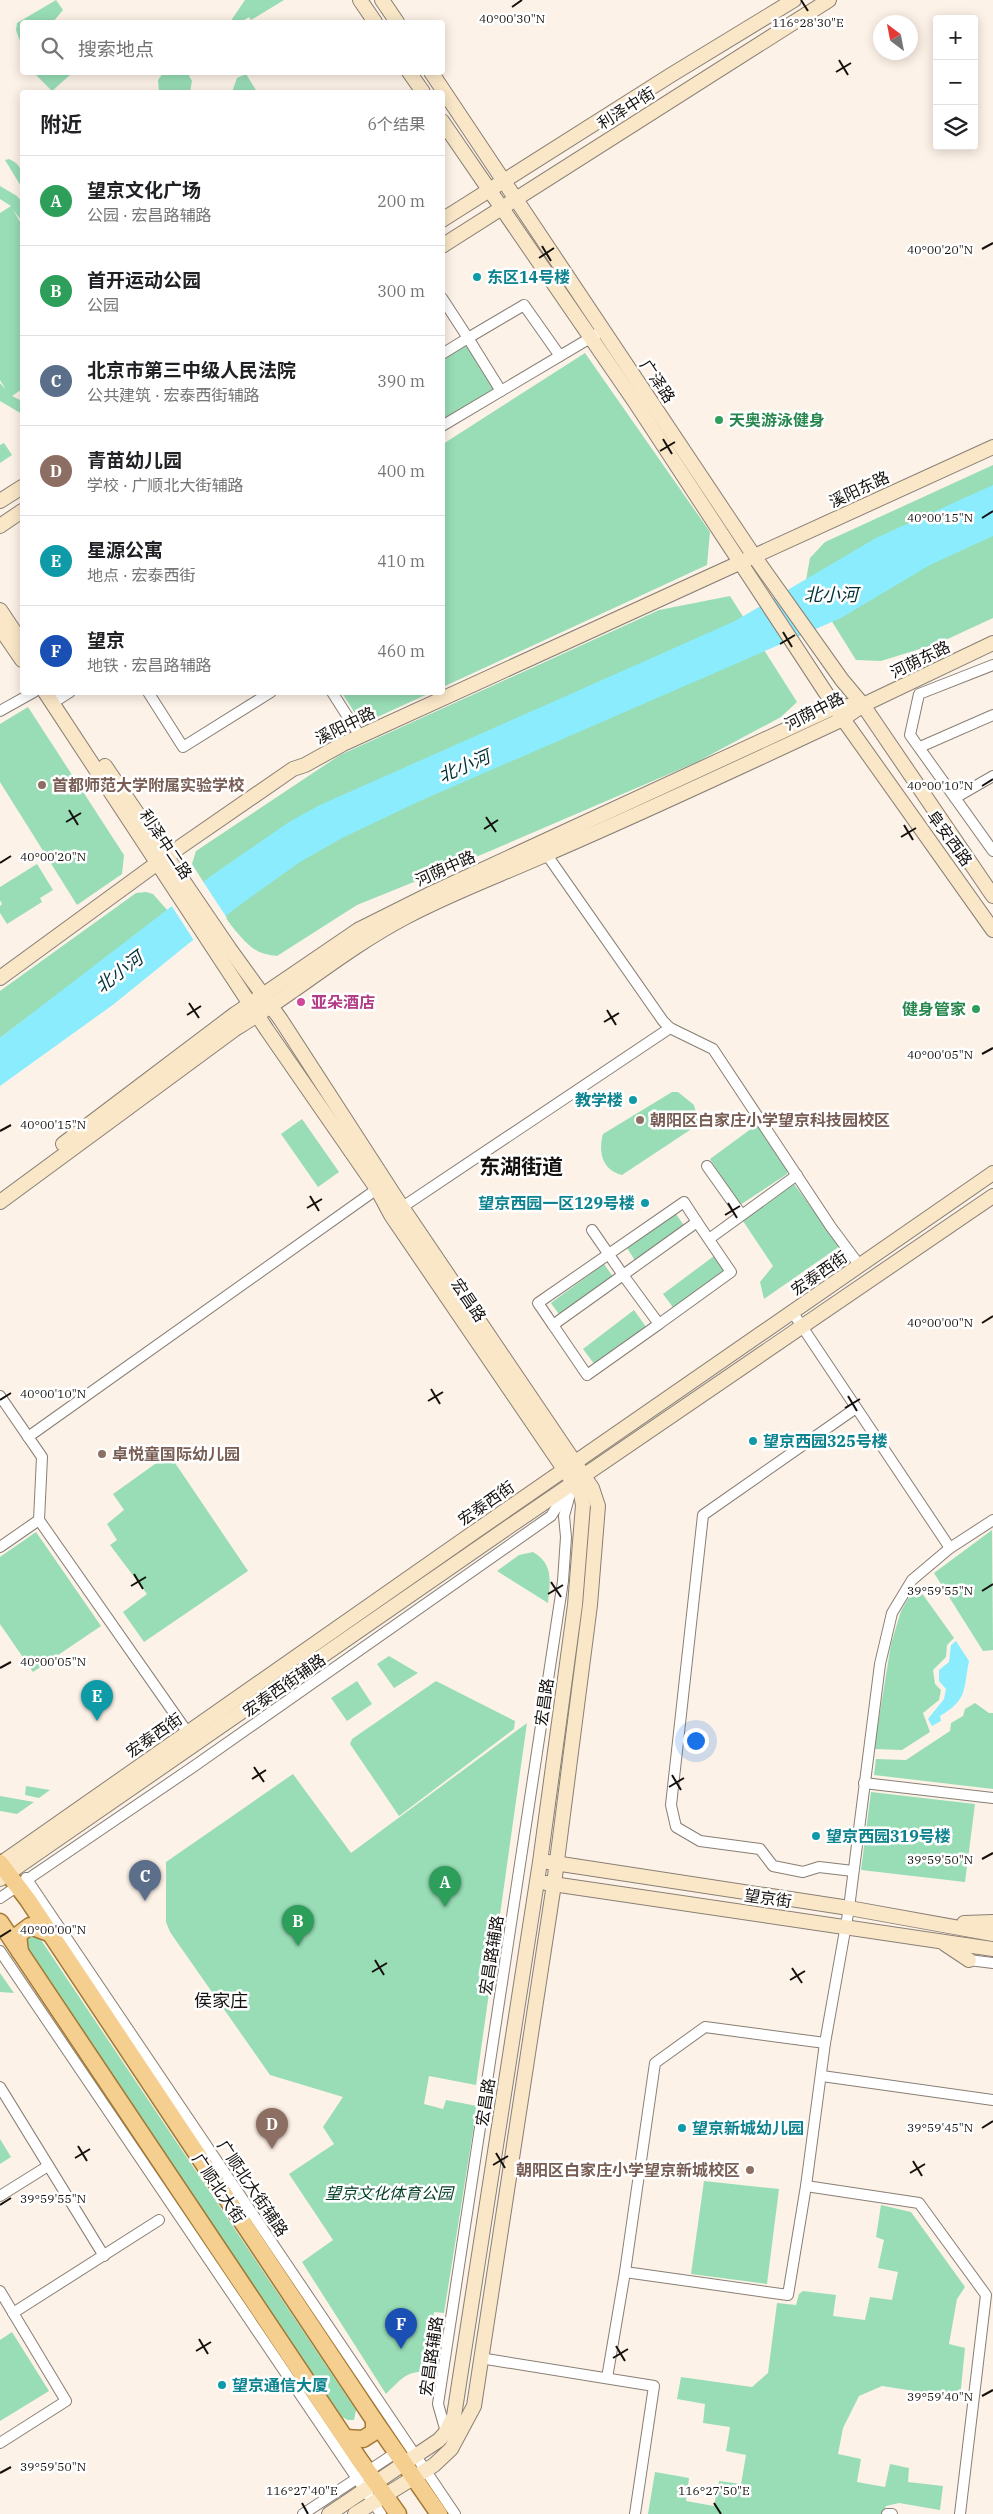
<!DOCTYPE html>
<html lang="zh">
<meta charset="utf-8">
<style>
:root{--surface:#fff;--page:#f2f2f2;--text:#202124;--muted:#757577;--line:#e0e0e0;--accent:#0b8043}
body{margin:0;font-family:"IBM Plex Serif","Noto Sans SC",serif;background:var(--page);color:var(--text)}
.controls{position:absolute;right:15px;top:15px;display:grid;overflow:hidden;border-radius:5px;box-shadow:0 2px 12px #0003}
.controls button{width:45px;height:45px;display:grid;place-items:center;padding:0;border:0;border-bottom:1px solid var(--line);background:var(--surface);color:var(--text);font:25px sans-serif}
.compass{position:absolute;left:873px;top:15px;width:45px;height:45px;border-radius:50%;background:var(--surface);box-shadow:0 2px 12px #0003;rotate:328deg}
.you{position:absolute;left:695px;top:1740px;width:18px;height:18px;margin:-12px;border:4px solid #fff;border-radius:50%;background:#1a73e8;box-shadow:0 0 0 8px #1a73e833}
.badge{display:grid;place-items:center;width:32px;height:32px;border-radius:50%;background:var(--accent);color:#fff;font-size:16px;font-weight:700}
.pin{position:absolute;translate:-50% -41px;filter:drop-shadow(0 1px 2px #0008)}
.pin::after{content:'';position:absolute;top:26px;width:18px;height:15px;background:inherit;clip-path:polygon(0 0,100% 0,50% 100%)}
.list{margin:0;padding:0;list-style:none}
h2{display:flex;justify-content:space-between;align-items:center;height:65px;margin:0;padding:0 20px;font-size:21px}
h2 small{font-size:16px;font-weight:400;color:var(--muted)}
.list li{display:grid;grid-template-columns:32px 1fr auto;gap:15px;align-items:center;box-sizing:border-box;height:90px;padding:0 20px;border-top:1px solid var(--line)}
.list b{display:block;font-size:19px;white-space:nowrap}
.list p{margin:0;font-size:16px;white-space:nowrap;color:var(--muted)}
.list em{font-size:16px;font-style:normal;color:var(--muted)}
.icon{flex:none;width:28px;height:28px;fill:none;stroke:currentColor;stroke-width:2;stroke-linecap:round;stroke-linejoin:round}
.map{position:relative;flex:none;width:993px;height:2514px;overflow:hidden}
.search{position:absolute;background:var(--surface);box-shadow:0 2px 12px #0003;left:20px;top:20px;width:425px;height:55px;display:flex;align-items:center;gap:12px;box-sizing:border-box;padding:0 18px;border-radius:5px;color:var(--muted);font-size:19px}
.panel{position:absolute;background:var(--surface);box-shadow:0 2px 12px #0003;left:20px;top:90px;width:425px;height:605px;border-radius:5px}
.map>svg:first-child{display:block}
</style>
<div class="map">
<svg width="993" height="2514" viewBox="0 0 993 2514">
<rect width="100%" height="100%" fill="#fdf2e7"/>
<g fill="#98ddb6">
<path d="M56,0L63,10L53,22H22V47L16,30L17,23Z"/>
<path d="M245,0H284L251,20L249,17L241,22H230Z"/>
<path d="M187,72L192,81L190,92H159L158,80L163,73Z"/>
<path d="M34,73L70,75L52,91Z"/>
<path d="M246,74L257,92H232L237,78Z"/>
<path d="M9,159C23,165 23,175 22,188L5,160Z"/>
<path d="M0,186L17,196L22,202V221L13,210L22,225V389L12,396L22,401V414L0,401V383L6,390L0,380V213L11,206L0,199Z"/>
<path d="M467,340L499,390L443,423V356Z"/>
<path d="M585,353L710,532L707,565L443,687V444Z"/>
<path d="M4,443L12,455L0,463V445Z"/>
<path d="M993,465V618L939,643L881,661L856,660L806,580L810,558L825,542Z"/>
<path d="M730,596L797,702L781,717L697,762L483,854L357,905L277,956C267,955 257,953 249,945C226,924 209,890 192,864L196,851L340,755L659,610Z"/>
<path d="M342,693H430L362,724Z"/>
<path d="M28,707L124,855L122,874L77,905L0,782V724Z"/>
<path d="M37,864L53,890L40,898L42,902L7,924L0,913V906L2,904L0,900V887Z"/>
<path d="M146,892L153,894L168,911L0,1038V991L136,893Z"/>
<path d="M672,1092H678L694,1105L699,1124L622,1175C602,1170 598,1152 603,1134Z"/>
<path d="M302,1119L339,1172L318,1187L281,1134Z"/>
<path d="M759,1123L788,1167L787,1174L740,1205L710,1159Z"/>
<path d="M794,1184L840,1246L764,1299L760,1282L773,1266L743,1221Z"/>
<path d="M676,1214L685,1227L636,1262L627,1248Z"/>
<path d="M714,1256L727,1272L675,1310L663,1294Z"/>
<path d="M604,1264L614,1278L561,1317L551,1303Z"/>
<path d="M634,1310L646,1327L595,1365L583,1349Z"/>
<path d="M169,1454L248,1571L144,1642L123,1612L147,1594L110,1545L117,1540L107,1524L124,1510L113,1494Z"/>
<path d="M992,1530L993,1650L983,1651L934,1573Z"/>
<path d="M36,1532L101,1626L33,1672L0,1624V1557Z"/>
<path d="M533,1552C554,1564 550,1582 548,1603L497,1571L519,1555Z"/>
<path d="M916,1585L954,1638L947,1645L946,1657L933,1670L935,1684L941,1690L939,1700L923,1713L930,1732L902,1750L874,1749L891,1644L901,1611Z"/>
<path d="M389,1656L418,1673L394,1688L377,1664Z"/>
<path d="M357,1681L372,1704L347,1721L331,1698Z"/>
<path d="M436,1681L515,1721L514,1729L399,1816L350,1744L352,1739Z"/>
<path d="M975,1703L989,1713H993V1789L874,1775L876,1759L906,1760L950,1731L951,1723L963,1716L965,1709Z"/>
<path d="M527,1723L476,2085L429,2076L424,2104L443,2109L446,2100L477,2106L444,2313L434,2312L430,2342L438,2344L432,2372C407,2370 404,2376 386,2394L302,2262L333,2240L289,2174L334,2144L323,2127L343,2097L270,2075L170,1932L166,1922V1862L293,1774L351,1853Z"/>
<path d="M26,1786L50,1790L39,1798L25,1795Z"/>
<path d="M871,1792L975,1804L965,1882L861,1870Z"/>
<path d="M0,1796L34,1802L17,1814L0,1811Z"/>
<path d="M25,1932L37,1934L356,2410L354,2420H348L342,2417L23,1943Z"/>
<path d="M0,1973L14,1993L0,1992Z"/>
<path d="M0,2139L11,2157L0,2164Z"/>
<path d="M704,2181L779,2189L767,2284L691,2274Z"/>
<path d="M881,2205L911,2212L965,2287L957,2299L949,2344L965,2348L960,2398L882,2386L859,2396L843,2428L838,2454L861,2459L857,2482L885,2487L890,2464L909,2468L908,2482L943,2486L940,2510L899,2503L886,2506L883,2514H648L655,2472L689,2478L686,2501L714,2506L719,2481L741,2484L746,2455L726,2451L730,2427L703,2423L705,2404L677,2399L681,2377L752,2387L768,2373L777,2303L796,2305L799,2294L803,2291L836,2295L833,2316L865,2320L870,2297L892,2300L898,2272L878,2268L884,2240L876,2237Z"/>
<path d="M12,2332L49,2391L0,2421V2340Z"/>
</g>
<g fill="#8becfe">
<path d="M993,485V536L930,565L841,618L422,800L342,838L300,862L244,902L188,944L114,1004L0,1086V1038L211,876L289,822L320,805L735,621L876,538Z"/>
<path d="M956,1641L969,1661C963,1691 968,1699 940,1716L941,1721L932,1726L928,1719L944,1699L946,1689L939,1681V1670L949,1662L951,1645Z"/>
</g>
<path fill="#fdf2e7" d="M202,880L227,918L195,942L171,905Z"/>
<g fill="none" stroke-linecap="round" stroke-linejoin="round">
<defs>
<g id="street">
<path d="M442,298L468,338L524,305L560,356"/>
<path d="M442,354L468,338L501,391"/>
<path d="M442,426L602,331"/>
<path d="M993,665L919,694L910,735L993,851"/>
<path d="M148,692L183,747L271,692"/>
<path d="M332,692L360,736"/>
<path d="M59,699L70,692"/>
<path d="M0,711L34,692"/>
<path d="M920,747L993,715"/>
<path d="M955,798L993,776"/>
<path d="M547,855L663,1021L670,1028L713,1049L831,1227L860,1266"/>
<path d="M707,1166L741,1214"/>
<path d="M398,1210L670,1028"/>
<path d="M697,1222L731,1272L659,1324L623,1275Z"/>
<path d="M592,1230L623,1275L553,1325L587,1375L659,1324"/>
<path d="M709,1239L797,1175"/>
<path d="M793,1313L950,1548"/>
<path d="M553,1325L538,1303L684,1202L697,1222"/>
<path d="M0,1396L42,1457L39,1520L188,1733"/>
<path d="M28,1437L377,1189"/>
<path d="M0,1547L39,1520"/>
<path d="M864,1783L993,1798"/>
<path d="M853,1871L819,1867L803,1872L773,1866L760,1849L700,1841L676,1827L671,1805L703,1515L856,1408"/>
<path d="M26,1878L455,2514"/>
<path d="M0,1898L190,1769L551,1516L568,1490"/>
<path d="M0,1951L381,2514"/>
<path d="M969,1960L993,1963"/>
<path d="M822,2076L993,2100"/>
<path d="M0,2087L104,2256"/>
<path d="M806,2186L919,2203L986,2295L960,2514"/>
<path d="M0,2196L48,2166"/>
<path d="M625,2272L788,2295L806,2186L825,2043L849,1908L880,1664L892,1613L912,1580L950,1548L993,1520"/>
<path d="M0,2291L66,2401L0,2443"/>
<path d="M13,2313L159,2220"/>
<path d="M480,2358L654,2386L635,2514"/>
<path d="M607,2378L625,2272L655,2063L705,2027L825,2043"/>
<path d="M446,2432L438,2404L563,1581L566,1537L564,1516L573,1483"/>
<path d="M303,2514L397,2452"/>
<path d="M887,2514H892"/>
</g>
<g id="secondary">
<path d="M360,0L375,22"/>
<path d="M382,0L397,22"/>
<path d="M409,72L423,92"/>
<path d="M431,72L754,556L842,680L863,705L993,896"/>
<path d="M442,121L635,402L843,719L993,930"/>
<path d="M442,220L671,75L794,0"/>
<path d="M442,246L829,0"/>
<path d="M0,501L22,487"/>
<path d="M0,526L22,511"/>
<path d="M0,610L22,643"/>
<path d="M0,628L22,660"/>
<path d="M45,692L267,1030L377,1189L391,1215L581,1494L583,1505L575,1605L540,1862L454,2416L446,2432L439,2440L329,2514"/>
<path d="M105,766L229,948L281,1020L402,1207L592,1488L598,1506L590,1605L554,1884L474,2406L451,2449L434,2465L355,2514"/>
<path d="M0,978L167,856L293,769L305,765L343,744L993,447"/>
<path d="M63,1144L235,1014L358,930L432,893L835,707L862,705"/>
<path d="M0,1202L235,1029C294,994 345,949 406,917C451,893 500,875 547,854C647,811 745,765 843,719L863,705L993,643"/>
<path d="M548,1862L849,1908L993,1934"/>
<path d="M0,1864L473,1533L993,1173"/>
<path d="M0,1879L510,1526L993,1196"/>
<path d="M546,1883L993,1949"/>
<path d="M964,1923L993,1922"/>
<path d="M945,1944L969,1960"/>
</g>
<g id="primary">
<path d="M0,1863L28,1900L374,2420L439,2514"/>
<path d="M0,1922L359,2459L398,2514"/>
<path d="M20,1952L18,1935L30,1926L49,1933"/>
<path d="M345,2438L363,2439L374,2432V2420"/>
</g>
</defs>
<use href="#street" stroke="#887f75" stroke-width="12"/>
<use href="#secondary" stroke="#887f75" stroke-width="16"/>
<use href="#primary" stroke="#a27832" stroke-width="19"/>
<use href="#street" stroke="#fff" stroke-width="10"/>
<use href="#secondary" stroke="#fae7c8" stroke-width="14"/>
<use href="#primary" stroke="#f5cf90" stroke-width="16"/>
</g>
<path fill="none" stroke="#15110e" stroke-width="2" d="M801,0L808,11M512,7L522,0M839,60L848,75M836,72L851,63M542,246L551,261M982,249L993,243M539,258L554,248M663,439L672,454M660,451L675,442M982,518L993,511M783,632L792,647M780,644L795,635M982,786L993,779M69,810L78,825M486,817L496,832M66,822L81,813M904,825L913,840M484,829L498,820M901,837L916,828M0,863L11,856M189,1003L199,1018M607,1010L616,1025M187,1015L201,1006M604,1022L619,1013M982,1054L993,1048M0,1131L11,1125M310,1196L319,1211M728,1203L737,1218M307,1208L322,1199M725,1215L740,1206M982,1323L993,1316M431,1389L440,1404M848,1396L857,1411M0,1400L11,1393M428,1401L443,1392M845,1408L860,1399M134,1574L143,1589M551,1582L561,1597M131,1586L146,1577M982,1591L993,1584M548,1594L563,1585M0,1668L11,1662M254,1767L264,1782M672,1775L681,1790M252,1779L266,1770M669,1787L684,1778M982,1859L993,1853M0,1937L11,1930M375,1960L384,1975M792,1968L802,1983M372,1972L387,1963M790,1980L805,1971M982,2128L993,2121M78,2146L87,2161M496,2153L505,2168M75,2158L90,2149M913,2161L922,2176M493,2165L508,2156M910,2173L925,2164M0,2205L11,2198M199,2339L208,2354M616,2346L625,2361M196,2351L211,2342M613,2358L628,2349M982,2396L993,2390M0,2473L11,2467M302,2503L308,2514M714,2503L721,2514"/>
<g fill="#0f9aa8" stroke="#fff" stroke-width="2">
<circle cx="477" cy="277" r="5"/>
<circle cx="633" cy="1100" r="5"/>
<circle cx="645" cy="1203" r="5"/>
<circle cx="753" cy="1441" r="5"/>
<circle cx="816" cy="1836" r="5"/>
<circle cx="682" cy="2128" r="5"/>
<circle cx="222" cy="2385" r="5"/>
</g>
<g fill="#2e9e5b" stroke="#fff" stroke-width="2">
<circle cx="719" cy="420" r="5"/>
<circle cx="976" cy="1009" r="5"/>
</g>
<g fill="#8d6e63" stroke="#fff" stroke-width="2">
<circle cx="42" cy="785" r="5"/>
<circle cx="640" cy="1120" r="5"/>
<circle cx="102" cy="1454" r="5"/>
<circle cx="750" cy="2170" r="5"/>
</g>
<circle fill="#d1479c" stroke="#fff" stroke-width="2" cx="301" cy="1002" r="5"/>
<g text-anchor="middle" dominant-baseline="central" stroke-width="5" stroke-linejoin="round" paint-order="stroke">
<g font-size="16" fill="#15110e" stroke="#fff">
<text transform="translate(626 108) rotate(-32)">利泽中街</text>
<text transform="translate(658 381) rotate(56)">广泽路</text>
<text transform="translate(859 489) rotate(-25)">溪阳东路</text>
<text transform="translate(920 659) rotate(-26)">河荫东路</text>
<text transform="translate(814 711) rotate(-27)">河荫中路</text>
<text transform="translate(345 725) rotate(-26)">溪阳中路</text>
<text transform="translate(950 838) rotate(54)">阜安西路</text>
<text transform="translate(166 844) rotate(56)">利泽中二路</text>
<text transform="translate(445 868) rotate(-24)">河荫中路</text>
<text transform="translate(819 1273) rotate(-35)">宏泰西街</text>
<text transform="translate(469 1300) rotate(56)">宏昌路</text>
<text transform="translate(486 1503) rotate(-35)">宏泰西街</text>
<text transform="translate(284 1685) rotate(-35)">宏泰西街辅路</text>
<text transform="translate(544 1702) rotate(-82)">宏昌路</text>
<text transform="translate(154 1735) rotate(-35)">宏泰西街</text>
<text transform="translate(768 1898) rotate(8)">望京街</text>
<text transform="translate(491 1955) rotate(-81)">宏昌路辅路</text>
<text transform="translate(485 2102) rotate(-81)">宏昌路</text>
<text transform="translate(219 2188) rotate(56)">广顺北大街</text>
<text transform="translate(253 2188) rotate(56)">广顺北大街辅路</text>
<text transform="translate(431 2356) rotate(-82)">宏昌路辅路</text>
</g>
<g font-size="16" font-weight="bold" fill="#0d838f" stroke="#fff" text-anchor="start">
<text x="487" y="277">东区14号楼</text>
<text x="623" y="1100" text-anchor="end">教学楼</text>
<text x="635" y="1203" text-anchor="end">望京西园一区129号楼</text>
<text x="763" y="1441">望京西园325号楼</text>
<text x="826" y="1836">望京西园319号楼</text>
<text x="692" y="2128">望京新城幼儿园</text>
<text x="232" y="2385">望京通信大厦</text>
</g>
<g font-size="16" font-weight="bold" fill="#27864d" stroke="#fff" text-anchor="start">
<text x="729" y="420">天奥游泳健身</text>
<text x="966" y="1009" text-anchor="end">健身管家</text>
</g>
<g font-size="16" font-weight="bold" fill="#785e54" stroke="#fff" text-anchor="start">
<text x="52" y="785">首都师范大学附属实验学校</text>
<text x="650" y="1120">朝阳区白家庄小学望京科技园校区</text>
<text x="112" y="1454">卓悦童国际幼儿园</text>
<text x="740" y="2170" text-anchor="end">朝阳区白家庄小学望京新城校区</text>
</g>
<g font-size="16" font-weight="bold" fill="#b23c85" stroke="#fff" text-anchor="start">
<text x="311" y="1002">亚朵酒店</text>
</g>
<g font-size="16" font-style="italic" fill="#003e24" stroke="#fff">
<text x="389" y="2193">望京文化体育公园</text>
</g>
<g font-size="18" font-style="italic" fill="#003138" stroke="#fff">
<text x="831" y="594">北小河</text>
<text transform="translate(464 766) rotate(-23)">北小河</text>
<text transform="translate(119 972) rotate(-37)">北小河</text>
</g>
<g font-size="18" fill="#15110e" stroke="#fff">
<text x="221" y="2000">侯家庄</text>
</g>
<g font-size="21" font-weight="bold" fill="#15110e" stroke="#fff">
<text x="521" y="1166">东湖街道</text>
</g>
</g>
<g font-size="12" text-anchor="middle" fill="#15110e" stroke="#fff" stroke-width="5" stroke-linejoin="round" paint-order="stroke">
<text x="512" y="23">40°00'30"N</text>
<text x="808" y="27">116°28'30"E</text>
<text x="940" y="254">40°00'20"N</text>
<text x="940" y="522">40°00'15"N</text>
<text x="940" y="790">40°00'10"N</text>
<text x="53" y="861">40°00'20"N</text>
<text x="940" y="1059">40°00'05"N</text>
<text x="53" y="1129">40°00'15"N</text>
<text x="940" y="1327">40°00'00"N</text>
<text x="53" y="1398">40°00'10"N</text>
<text x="940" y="1595">39°59'55"N</text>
<text x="53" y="1666">40°00'05"N</text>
<text x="940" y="1864">39°59'50"N</text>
<text x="53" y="1934">40°00'00"N</text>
<text x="940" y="2132">39°59'45"N</text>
<text x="53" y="2203">39°59'55"N</text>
<text x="940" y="2401">39°59'40"N</text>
<text x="53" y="2471">39°59'50"N</text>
<text x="302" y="2495">116°27'40"E</text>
<text x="714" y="2495">116°27'50"E</text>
</g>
</svg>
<div class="controls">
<button>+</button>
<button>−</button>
<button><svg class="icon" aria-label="layers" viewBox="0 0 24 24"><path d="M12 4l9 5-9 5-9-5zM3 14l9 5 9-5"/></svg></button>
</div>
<svg class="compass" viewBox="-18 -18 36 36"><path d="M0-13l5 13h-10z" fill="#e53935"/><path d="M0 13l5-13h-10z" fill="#757577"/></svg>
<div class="you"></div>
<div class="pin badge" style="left:445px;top:1907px;background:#2e9e5b">A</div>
<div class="pin badge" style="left:298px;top:1946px;background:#2e9e5b">B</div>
<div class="pin badge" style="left:145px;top:1901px;background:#5c6f8a">C</div>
<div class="pin badge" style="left:272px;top:2149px;background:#8d6e63">D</div>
<div class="pin badge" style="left:97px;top:1721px;background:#0f9aa8">E</div>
<div class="pin badge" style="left:401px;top:2349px;background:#1a4fb4">F</div>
<div class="search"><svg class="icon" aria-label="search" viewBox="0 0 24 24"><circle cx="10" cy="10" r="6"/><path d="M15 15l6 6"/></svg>搜索地点</div>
<section class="panel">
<h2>附近<small>6个结果</small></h2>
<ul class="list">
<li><span class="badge" style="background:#2e9e5b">A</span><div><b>望京文化广场</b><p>公园 · 宏昌路辅路</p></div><em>200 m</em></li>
<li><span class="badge" style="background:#2e9e5b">B</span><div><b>首开运动公园</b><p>公园</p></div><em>300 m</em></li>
<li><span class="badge" style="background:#5c6f8a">C</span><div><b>北京市第三中级人民法院</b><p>公共建筑 · 宏泰西街辅路</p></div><em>390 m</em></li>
<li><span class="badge" style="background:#8d6e63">D</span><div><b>青苗幼儿园</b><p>学校 · 广顺北大街辅路</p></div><em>400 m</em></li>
<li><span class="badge" style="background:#0f9aa8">E</span><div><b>星源公寓</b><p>地点 · 宏泰西街</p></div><em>410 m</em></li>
<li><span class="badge" style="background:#1a4fb4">F</span><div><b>望京</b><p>地铁 · 宏昌路辅路</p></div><em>460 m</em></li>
</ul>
</section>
</div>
